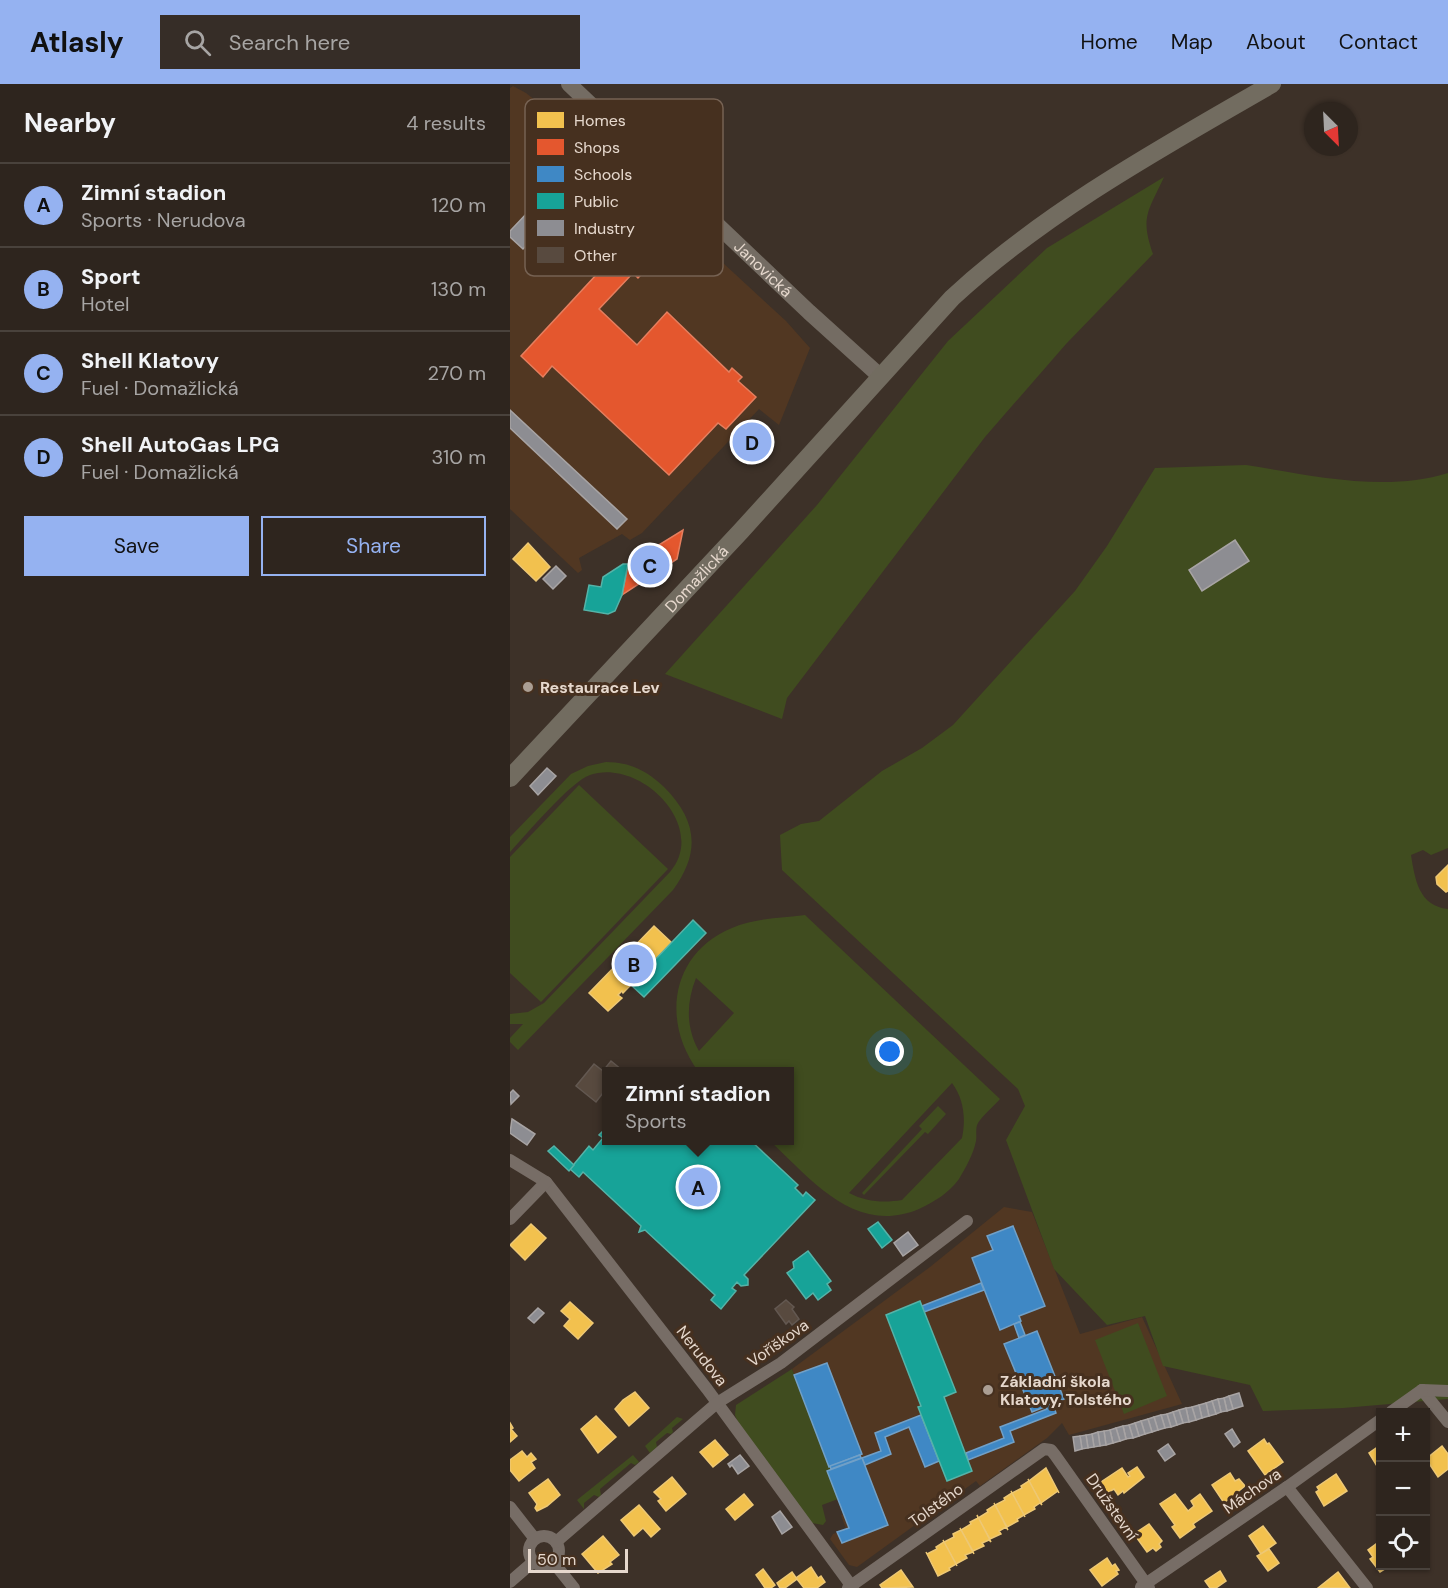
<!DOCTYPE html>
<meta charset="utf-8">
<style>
:root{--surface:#2e251e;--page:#362d27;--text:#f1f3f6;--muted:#a7a5a4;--line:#49423c;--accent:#95b2f1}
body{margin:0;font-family:"DM Sans",sans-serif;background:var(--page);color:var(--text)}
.controls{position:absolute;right:18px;bottom:18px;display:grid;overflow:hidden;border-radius:0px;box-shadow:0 2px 4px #0004}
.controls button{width:54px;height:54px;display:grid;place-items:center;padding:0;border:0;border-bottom:2px solid var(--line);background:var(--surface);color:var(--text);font:30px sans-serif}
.compass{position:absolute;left:794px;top:18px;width:54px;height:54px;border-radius:50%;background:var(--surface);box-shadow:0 2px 4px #0004;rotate:156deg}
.scale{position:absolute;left:18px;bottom:15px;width:100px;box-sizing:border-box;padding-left:6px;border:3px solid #e6d8cd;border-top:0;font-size:16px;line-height:21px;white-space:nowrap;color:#e6d8cd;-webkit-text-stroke:4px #46301f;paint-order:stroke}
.you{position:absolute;left:380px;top:968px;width:21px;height:21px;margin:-15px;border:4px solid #fff;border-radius:50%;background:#1a73e8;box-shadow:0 0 0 9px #1a73e833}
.badge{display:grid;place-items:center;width:39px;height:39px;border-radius:50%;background:var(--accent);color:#111;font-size:20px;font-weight:700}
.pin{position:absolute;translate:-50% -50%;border:3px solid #fff;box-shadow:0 2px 6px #0006}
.popup{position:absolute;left:92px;top:983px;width:192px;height:78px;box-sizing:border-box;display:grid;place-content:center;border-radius:0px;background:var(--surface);filter:drop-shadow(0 2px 4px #0005);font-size:20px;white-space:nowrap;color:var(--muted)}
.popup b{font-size:22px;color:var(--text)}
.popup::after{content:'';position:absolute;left:50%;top:100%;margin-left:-12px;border:12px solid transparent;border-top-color:var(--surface)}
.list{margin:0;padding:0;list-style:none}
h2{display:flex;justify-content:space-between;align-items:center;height:78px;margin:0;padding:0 24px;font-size:26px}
h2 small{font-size:20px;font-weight:400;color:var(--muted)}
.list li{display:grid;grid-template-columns:39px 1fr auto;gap:18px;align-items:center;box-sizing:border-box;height:84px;padding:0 24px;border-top:2px solid var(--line)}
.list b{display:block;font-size:22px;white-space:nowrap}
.list p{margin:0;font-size:20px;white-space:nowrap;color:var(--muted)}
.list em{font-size:20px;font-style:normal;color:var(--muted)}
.actions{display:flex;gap:12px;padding:18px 24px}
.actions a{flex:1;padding:14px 0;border:2px solid var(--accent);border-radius:0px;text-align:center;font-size:21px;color:var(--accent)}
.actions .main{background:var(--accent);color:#111}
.icon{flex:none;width:33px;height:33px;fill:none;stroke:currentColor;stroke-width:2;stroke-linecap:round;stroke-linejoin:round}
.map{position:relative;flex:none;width:938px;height:1504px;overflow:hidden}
header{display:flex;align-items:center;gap:36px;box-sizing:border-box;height:84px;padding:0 30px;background:var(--accent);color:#111}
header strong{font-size:28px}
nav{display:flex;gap:33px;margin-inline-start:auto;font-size:21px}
.search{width:420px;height:54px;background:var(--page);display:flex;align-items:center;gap:15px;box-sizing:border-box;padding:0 21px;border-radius:0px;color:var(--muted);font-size:22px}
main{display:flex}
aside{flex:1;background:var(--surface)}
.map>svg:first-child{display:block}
</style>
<header>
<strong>Atlasly</strong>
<div class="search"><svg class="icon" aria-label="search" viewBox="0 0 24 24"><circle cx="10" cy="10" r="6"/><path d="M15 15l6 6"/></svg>Search here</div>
<nav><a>Home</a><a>Map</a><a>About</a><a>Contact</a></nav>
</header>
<main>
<aside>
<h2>Nearby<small>4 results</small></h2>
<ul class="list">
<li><span class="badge">A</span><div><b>Zimní stadion</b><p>Sports · Nerudova</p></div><em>120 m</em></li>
<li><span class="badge">B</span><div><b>Sport</b><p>Hotel</p></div><em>130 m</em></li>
<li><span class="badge">C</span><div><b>Shell Klatovy</b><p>Fuel · Domažlická</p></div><em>270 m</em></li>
<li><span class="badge">D</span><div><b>Shell AutoGas LPG</b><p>Fuel · Domažlická</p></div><em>310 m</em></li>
</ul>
<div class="actions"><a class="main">Save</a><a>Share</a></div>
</aside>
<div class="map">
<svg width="938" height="1504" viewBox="0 0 938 1504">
<rect width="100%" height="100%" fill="#3d3128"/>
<g fill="#513722">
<path d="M3,2L16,9L111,85L276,237L300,264L269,341L249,325L132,449L120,456L112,450L69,474L72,486L68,489L0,425V4Z"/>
<path d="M494,1123L522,1128L570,1250L632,1233L672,1320L559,1351L552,1339L537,1354L470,1402L466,1397L347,1483L339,1481L320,1455L323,1450L336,1445L331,1431L333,1430L317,1387L321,1385L282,1285L420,1183Z"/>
</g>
<g fill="#404c1f" fill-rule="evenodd">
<path d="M654,93C638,128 630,133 643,170L556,260L475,353L277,614L272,635L155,590L307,421L438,257L537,164Z"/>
<path d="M736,381C801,391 874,409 938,389V764L921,771L913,766L901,771C905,796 909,822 938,825V1315L833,1324L753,1327L740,1301L653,1282L635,1232L597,1241L544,1185L496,1056L515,1022L508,1005L272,786L270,751L291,740L309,737L372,687L412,664L443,641L565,507L597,462L645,384Z"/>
<path d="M96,678C120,678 137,687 154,703C187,736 191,768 163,806L8,966L0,958V954L13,940H0V930L18,928L34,919L160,788C199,742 130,674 80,691C60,698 17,750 0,768V753L61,690L78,682Z"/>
<path d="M69,701L158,785L31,918L0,889V773Z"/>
<path d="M295,831L490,1015C483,1023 473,1031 468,1039C465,1044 467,1051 466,1057C463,1071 456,1083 449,1095C439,1109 424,1118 409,1125C345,1152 301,1095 260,1057L280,1056V988L188,987C151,937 161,869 222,844C244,834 272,834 295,831ZM186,894L224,929L189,967C176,944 176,919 186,894ZM442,999C454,1015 456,1035 452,1054L392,1116C374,1119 356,1118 339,1109Z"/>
<path d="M428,1022L436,1030L418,1050L415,1048L354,1111L352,1109L412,1045L409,1042Z"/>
<path d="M628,1239L657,1312L614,1330L585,1256Z"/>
<path d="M282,1285L321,1385L317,1387L328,1415L312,1421L316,1437L313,1441L302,1439L230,1343L225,1331L226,1321Z"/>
<path d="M167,1333L173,1335L162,1344L163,1348L161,1350L157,1349L146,1358L147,1363L140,1369L135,1362Z"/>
<path d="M123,1371L129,1378L125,1381L121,1379L90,1405L91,1411L89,1413L84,1411L74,1419V1425L67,1416Z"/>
</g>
<g fill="#f2c14e" stroke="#eec874" stroke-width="1.5">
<path d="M18,459L40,483L26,497L3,475Z"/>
<path d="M938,781V807L936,808L927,800L926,793Z"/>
<path d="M144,842L162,859L113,909L112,907L108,911L112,914L98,927L79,909Z"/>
<path d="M21,1140L36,1154L15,1176L0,1161Z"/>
<path d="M60,1218L83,1239L68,1255L54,1242L60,1235L51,1227Z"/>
<path d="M125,1308L139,1324L119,1342L105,1325L113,1316Z"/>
<path d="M86,1332L106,1353L88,1369L71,1345Z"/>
<path d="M0,1339L3,1344L1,1345L7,1352L0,1358Z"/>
<path d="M754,1355L757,1360L759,1359L773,1378L755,1391L738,1367Z"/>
<path d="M205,1356L218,1371L203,1383L190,1368Z"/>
<path d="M932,1362L938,1370V1385L928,1393L916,1375Z"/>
<path d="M866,1364L867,1366L870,1364V1387L859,1369Z"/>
<path d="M12,1367L17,1373L21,1369L26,1375L21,1378L25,1384L9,1397L0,1386V1376Z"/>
<path d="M627,1383L634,1393L614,1409L613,1407L608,1411L604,1405L595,1410L588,1400L612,1384L618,1393L620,1392L618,1389Z"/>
<path d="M536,1384L549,1409L548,1407L531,1419L519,1397Z"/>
<path d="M720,1389L725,1397L729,1395L735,1402L714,1419L702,1401Z"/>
<path d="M826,1390L837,1407L814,1422L806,1408L809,1406L807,1403Z"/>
<path d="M162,1393L176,1410L156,1427L148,1417L151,1415L144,1408Z"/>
<path d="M38,1395L50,1411L37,1422L27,1427L25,1424L27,1420L19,1409Z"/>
<path d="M518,1395L532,1421L530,1419L524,1423L525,1425L514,1431L502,1409L512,1404L511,1402L519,1397Z"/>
<path d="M501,1407L515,1433L514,1431L507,1435L508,1437L497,1443L485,1421L495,1416L494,1414L502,1409Z"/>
<path d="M234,1410L243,1421L225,1436L216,1425Z"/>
<path d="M665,1410L678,1427L684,1422L681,1417L690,1410L702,1427L683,1440L685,1443L670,1454L662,1443L665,1441L650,1420Z"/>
<path d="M484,1419L498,1446L496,1443L489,1447L491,1450L480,1455L468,1434L478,1428L477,1426L485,1421Z"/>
<path d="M129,1421L150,1445L141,1453L133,1444L124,1452L111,1436Z"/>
<path d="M467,1431L481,1458L479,1456L472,1459L474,1462L463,1467L451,1446L461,1440L460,1438L468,1434Z"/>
<path d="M639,1440L652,1457L649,1460L651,1463L646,1467L643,1464L637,1468L624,1450Z"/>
<path d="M753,1442L766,1459L751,1470L739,1452Z"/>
<path d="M450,1444L464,1470L463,1468L455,1471L457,1474L446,1480L434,1458L444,1453L443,1450L451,1446Z"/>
<path d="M93,1452L109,1471L100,1478L102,1480L88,1489L72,1470Z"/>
<path d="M433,1456L447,1482L446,1480L439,1484L440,1486L428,1492L416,1468L417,1470L427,1465L426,1463L434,1458Z"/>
<path d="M870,1457V1482L878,1483L870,1488L860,1475L863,1473L858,1466Z"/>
<path d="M759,1465L769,1479L758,1487L747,1472Z"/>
<path d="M597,1474L602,1482L605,1480L609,1486L606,1487L608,1490L592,1502L580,1486Z"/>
<path d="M301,1483L308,1494L311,1492L315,1498L307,1504H294L286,1494Z"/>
<path d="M253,1485L265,1501L261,1504H255L246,1491Z"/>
<path d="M391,1486L403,1503L372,1504L370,1501Z"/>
<path d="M710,1487L716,1497L706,1504H700L695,1497Z"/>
<path d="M282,1488L287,1495L275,1504H270L267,1499Z"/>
<path d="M828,1488L840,1504H808Z"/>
</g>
<g fill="#e4572e" stroke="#e57e5e" stroke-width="1.5">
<path d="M150,122L175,145L128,194L123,189L89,225L127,261L157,228L219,288L222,284L232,293L228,297L246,313L216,345L208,339L159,391L42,282L33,293L11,272Z"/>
<path d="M245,351L249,356L240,365L235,360Z"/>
<path d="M173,446L167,475L112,511L118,480Z"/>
</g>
<g fill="#3f88c5" stroke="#71a0c7" stroke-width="1.5">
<path d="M503,1142L535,1222L509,1232L511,1237L490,1246L462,1174L483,1166L477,1152Z"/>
<path d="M471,1199L474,1206L414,1228L412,1222Z"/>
<path d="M510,1238L515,1251L509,1254L504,1240Z"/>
<path d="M527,1247L554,1315L522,1328L494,1260Z"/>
<path d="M317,1279L352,1370L319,1383L284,1291Z"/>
<path d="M543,1320L546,1329L500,1347L504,1358L458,1376L456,1369L494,1354L490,1343L537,1325L536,1322Z"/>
<path d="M411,1331L429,1377L415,1383L399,1343L375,1353L381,1370L355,1381L352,1374L371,1367L365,1349Z"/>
<path d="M350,1371L351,1374L321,1385L320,1382Z"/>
<path d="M352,1374L378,1441L332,1459L327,1448L339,1444L317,1387Z"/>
</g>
<g fill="#17a398" stroke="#55b3a8" stroke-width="1.5">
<path d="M113,480H118L112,511L105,527L98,530L74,526L79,501L91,503L93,493Z"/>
<path d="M183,836L196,849L134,913L121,901Z"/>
<path d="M95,1038L96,1056H240L288,1101L285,1104L293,1112L296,1108L305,1116L234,1191L238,1195V1201L231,1202L227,1198L222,1204L226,1207L211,1225L201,1216L205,1211L135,1146L129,1148L131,1142L73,1088L69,1093L60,1085L79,1062L83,1066L93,1054L89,1051L95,1045Z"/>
<path d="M44,1062L64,1081L59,1087L38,1067Z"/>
<path d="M368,1138L382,1156L372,1164L358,1145Z"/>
<path d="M298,1167L321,1197L317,1200L321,1206L308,1216L303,1209L296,1215L277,1189L284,1184L283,1178Z"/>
<path d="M410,1217L446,1308L434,1313L462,1387L437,1397L408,1323L411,1322L376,1231Z"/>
</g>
<g fill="#8d8d92" stroke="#a8a4a4" stroke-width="1.5">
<path d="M36,109L52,124L13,165L0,153V147Z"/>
<path d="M0,326L117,435L107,445L0,344Z"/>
<path d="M725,456L739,477L692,507L679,486Z"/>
<path d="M46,482L56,492L43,505L33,495Z"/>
<path d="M37,684L46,692L28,711L20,702Z"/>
<path d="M3,1006L9,1012L1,1020L0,1009Z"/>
<path d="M2,1035L25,1050L17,1061L0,1049Z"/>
<path d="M398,1148L408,1161L393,1172L384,1159Z"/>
<path d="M28,1224L34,1229L24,1239L18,1234Z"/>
<path d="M729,1309L733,1322L723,1325L719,1312Z"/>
<path d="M719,1312L723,1325L717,1327L714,1314Z"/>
<path d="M714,1314L717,1327L711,1328L708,1315Z"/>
<path d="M708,1315L711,1328L706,1330L702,1317Z"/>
<path d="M702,1317L706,1330L699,1332L696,1319Z"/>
<path d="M696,1319L699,1332L692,1334L689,1321Z"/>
<path d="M689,1321L692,1334L686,1336L682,1323Z"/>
<path d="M682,1323L686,1336L679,1338L676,1324Z"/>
<path d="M676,1324L679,1338L673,1339L669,1326Z"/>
<path d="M669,1326L673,1339L667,1341L663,1328Z"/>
<path d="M663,1328L667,1341L661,1343L657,1330Z"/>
<path d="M657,1330L661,1343L655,1344L651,1331Z"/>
<path d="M651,1331L655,1344L648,1346L644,1333Z"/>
<path d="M644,1333L648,1346L642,1348L638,1335Z"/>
<path d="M638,1335L642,1348L635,1350L631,1337Z"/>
<path d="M631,1337L635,1350L629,1352L625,1339Z"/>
<path d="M625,1339L629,1352L623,1354L619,1341Z"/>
<path d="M619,1341L623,1354L616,1355L613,1342Z"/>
<path d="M613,1342L616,1355L610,1357L606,1344Z"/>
<path d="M606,1344L610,1357L603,1359L600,1346Z"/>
<path d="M722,1345L730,1358L724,1363L715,1350Z"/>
<path d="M600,1346L603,1359L596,1361L594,1347Z"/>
<path d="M594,1347L596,1361L590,1362L588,1348Z"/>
<path d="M588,1348L590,1362L584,1363L582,1350Z"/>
<path d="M582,1350L584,1363L578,1364L576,1351Z"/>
<path d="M576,1351L578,1364L572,1365L570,1352Z"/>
<path d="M570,1352L572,1365L565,1367L563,1353Z"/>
<path d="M658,1360L665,1370L655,1377L648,1367Z"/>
<path d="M230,1371L239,1382L228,1390L222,1381L220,1383L218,1380Z"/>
<path d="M270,1427L282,1443L272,1450L262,1433Z"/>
</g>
<g fill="#584a3f" stroke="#635851" stroke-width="1.5">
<path d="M101,977L112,986L110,988H96V1005L86,1018L66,1002L84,980L93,987Z"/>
<path d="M276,1216L284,1223L282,1225L289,1235L282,1241L279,1237L276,1240L265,1225Z"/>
</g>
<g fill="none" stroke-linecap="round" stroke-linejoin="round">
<g stroke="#776d66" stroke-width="12">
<path d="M0,1076L36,1098L197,1305L343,1504"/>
<path d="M0,1135L36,1098"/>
<path d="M912,1306L938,1338"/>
<path d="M912,1306L938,1307"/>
<path d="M881,1328L912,1306"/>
<path d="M777,1403L857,1504"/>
<path d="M0,1423L25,1455"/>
<circle cx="34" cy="1467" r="15"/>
<path d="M46,1458L207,1319L271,1279L457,1137"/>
<path d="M44,1479L64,1504"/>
<path d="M0,1498L23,1478"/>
<path d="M631,1503L777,1403L870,1336"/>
<path d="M338,1504L534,1365L541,1366L545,1371L639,1504"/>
</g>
<path stroke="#746c63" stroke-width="16" id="s1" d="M59,0L299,228L371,293"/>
<path stroke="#726c60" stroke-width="18" id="s2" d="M0,694L231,447L442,214C536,127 651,64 762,0"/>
</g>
<g fill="#ab9e93" stroke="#46301f" stroke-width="2">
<circle cx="18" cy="603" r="6"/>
<circle cx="478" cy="1306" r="6"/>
</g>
<g text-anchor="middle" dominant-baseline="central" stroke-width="6" stroke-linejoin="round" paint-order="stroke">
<g font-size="16" fill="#e6d8cd" stroke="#46301f">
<text stroke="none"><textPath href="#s1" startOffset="268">Janovická</textPath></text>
<text stroke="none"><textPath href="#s2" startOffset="273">Domažlická</textPath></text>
<text transform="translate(268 1259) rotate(-35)">Voříškova</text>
<text transform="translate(192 1272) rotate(52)">Nerudova</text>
<text transform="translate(742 1407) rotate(-35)">Máchova</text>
<text transform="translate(426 1421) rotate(-36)">Tolstého</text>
<text transform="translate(602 1423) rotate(55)">Družstevní</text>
</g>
<g font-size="16" font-weight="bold" fill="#e6d8cd" stroke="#46301f" text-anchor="start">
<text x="30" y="603">Restaurace Lev</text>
<text x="490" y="1297">Základní škola<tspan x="490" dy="18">Klatovy, Tolstého</tspan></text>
</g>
</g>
<rect x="15" y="15" width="198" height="177" rx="9" fill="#46301f" stroke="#766253" stroke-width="1.5"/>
<rect x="27" y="28" width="27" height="16" fill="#f2c14e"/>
<rect x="27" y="55" width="27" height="16" fill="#e4572e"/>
<rect x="27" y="82" width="27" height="16" fill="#3f88c5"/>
<rect x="27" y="109" width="27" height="16" fill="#17a398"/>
<rect x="27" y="136" width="27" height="16" fill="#8d8d92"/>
<rect x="27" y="163" width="27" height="16" fill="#584a3f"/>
<g font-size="16" fill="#e6d8cd">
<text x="64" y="42">Homes</text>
<text x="64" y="69">Shops</text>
<text x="64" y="96">Schools</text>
<text x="64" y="123">Public</text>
<text x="64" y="150">Industry</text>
<text x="64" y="177">Other</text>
</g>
</svg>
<div class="controls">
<button>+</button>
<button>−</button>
<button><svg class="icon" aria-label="locate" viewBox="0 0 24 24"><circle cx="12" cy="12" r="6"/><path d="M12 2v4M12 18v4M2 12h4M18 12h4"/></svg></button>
</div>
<svg class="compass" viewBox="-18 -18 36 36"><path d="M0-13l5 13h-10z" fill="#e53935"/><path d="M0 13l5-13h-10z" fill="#a7a5a4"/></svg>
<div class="scale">50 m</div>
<div class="you"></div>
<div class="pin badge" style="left:188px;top:1103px">A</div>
<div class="popup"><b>Zimní stadion</b>Sports</div>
<div class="pin badge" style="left:124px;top:880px">B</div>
<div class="pin badge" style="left:140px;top:481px">C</div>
<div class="pin badge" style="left:242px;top:358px">D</div>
</div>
</main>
